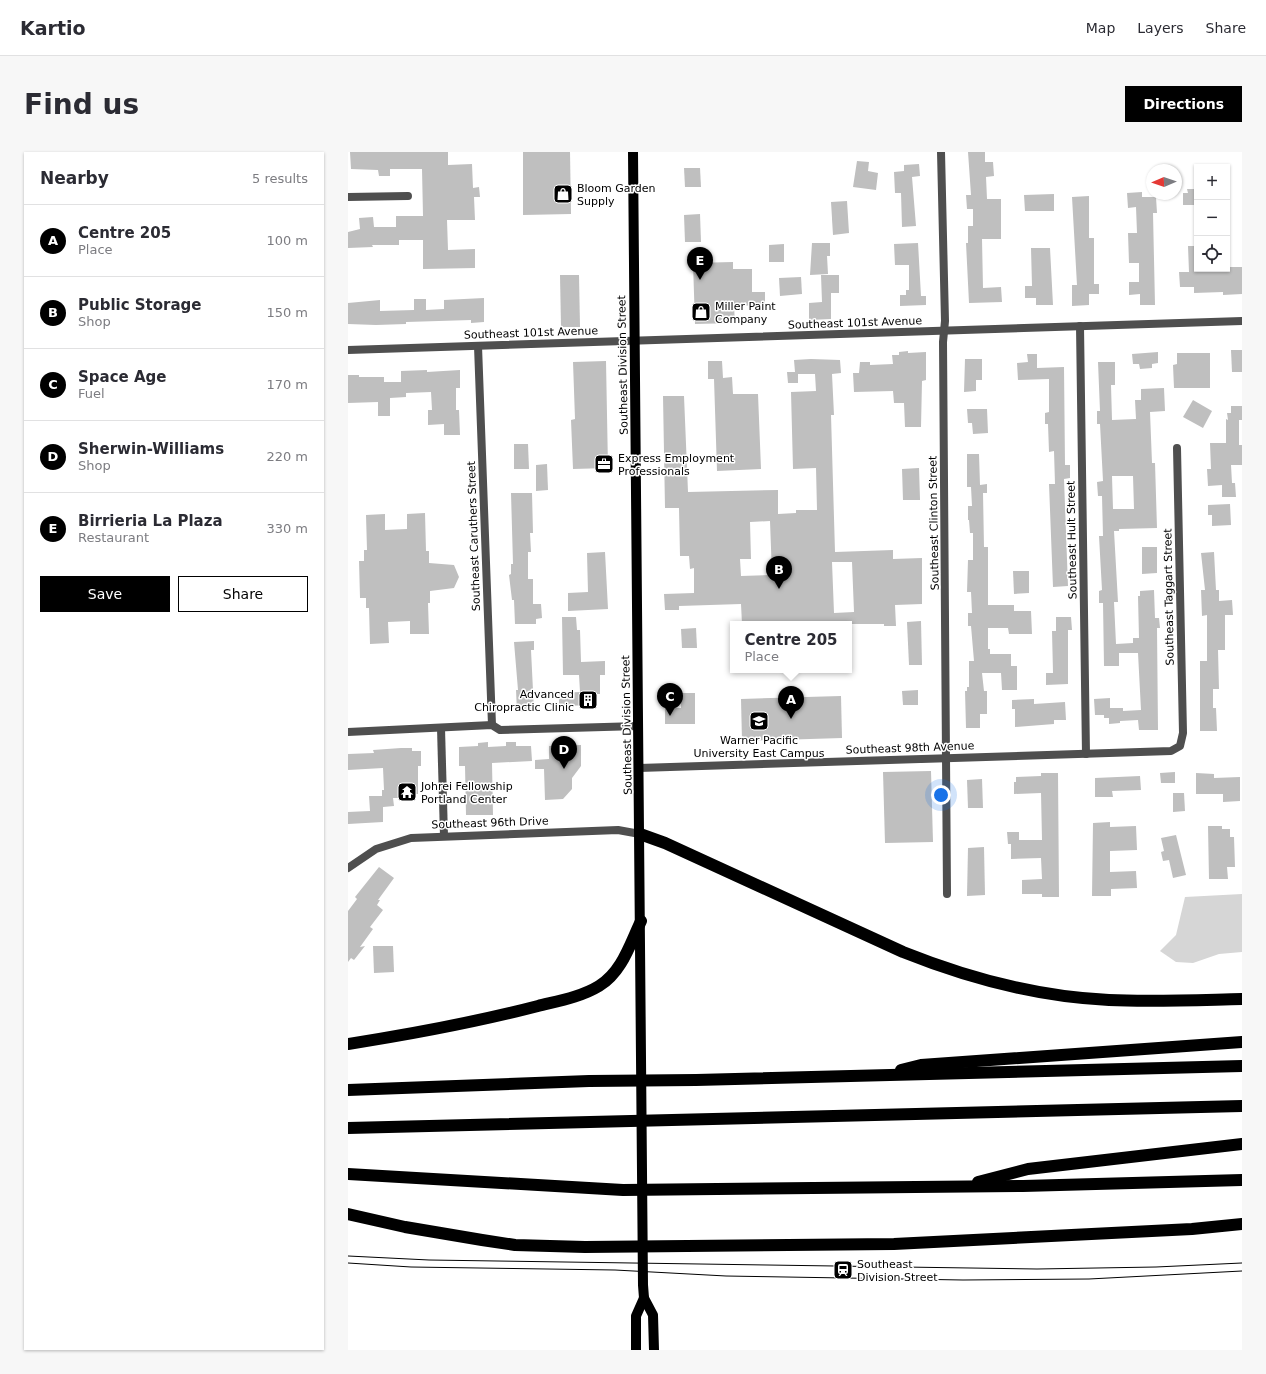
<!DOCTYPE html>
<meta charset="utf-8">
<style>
:root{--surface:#fff;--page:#f7f7f7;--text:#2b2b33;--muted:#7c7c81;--line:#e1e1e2;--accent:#000}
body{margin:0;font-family:"DejaVu Sans",sans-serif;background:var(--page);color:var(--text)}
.controls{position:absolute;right:12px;top:12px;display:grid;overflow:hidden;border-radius:0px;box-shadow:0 1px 3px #0004}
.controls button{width:36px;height:36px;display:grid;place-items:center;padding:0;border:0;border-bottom:1px solid var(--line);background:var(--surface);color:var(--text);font:20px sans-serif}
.compass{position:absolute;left:798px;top:12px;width:36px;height:36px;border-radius:50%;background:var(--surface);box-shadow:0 1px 3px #0004;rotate:268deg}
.you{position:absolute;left:593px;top:643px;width:14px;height:14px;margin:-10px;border:3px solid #fff;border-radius:50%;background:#1a73e8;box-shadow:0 0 0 6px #1a73e833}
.badge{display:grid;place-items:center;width:26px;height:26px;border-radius:50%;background:var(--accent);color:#fff;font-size:13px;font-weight:700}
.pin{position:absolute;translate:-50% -33px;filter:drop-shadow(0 1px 2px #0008)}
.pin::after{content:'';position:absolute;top:21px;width:14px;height:12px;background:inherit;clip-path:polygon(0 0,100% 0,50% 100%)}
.popup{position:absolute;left:382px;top:469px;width:122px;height:52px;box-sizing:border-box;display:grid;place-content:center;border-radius:0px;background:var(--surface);filter:drop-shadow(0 1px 3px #0005);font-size:13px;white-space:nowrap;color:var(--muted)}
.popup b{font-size:15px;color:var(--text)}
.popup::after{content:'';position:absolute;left:50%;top:100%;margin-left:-8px;border:8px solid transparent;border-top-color:var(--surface)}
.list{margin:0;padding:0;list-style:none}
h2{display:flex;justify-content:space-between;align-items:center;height:52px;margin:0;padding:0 16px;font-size:17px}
h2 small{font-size:13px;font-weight:400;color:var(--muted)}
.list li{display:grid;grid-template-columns:26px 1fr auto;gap:12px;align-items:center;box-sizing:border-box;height:72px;padding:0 16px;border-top:1px solid var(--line)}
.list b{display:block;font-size:15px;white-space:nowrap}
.list p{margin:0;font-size:13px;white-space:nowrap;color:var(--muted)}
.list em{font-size:13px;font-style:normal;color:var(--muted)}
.actions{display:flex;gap:8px;padding:12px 16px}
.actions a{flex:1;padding:9px 0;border:1px solid var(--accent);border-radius:0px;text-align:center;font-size:14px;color:var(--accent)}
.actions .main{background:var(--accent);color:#fff}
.icon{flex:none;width:22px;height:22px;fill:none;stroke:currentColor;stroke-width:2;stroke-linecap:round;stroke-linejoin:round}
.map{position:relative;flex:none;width:894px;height:1198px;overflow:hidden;border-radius:0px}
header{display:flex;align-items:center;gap:24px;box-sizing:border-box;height:56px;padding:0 20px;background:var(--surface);border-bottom:1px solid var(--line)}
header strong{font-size:19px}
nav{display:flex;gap:22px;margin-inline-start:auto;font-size:14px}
.intro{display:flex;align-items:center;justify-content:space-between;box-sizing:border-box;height:96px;padding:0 24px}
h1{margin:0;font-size:28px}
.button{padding:10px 18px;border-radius:0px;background:var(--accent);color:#fff;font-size:14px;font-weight:700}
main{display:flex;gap:24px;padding:0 24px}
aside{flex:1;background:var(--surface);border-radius:0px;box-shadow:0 1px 3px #0004}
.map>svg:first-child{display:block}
</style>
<header>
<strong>Kartio</strong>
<nav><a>Map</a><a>Layers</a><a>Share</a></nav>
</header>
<div class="intro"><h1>Find us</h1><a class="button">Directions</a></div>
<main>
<aside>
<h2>Nearby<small>5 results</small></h2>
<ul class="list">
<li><span class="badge">A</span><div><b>Centre 205</b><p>Place</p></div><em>100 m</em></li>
<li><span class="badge">B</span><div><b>Public Storage</b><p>Shop</p></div><em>150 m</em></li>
<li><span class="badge">C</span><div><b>Space Age</b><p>Fuel</p></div><em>170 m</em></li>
<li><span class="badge">D</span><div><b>Sherwin-Williams</b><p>Shop</p></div><em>220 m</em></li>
<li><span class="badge">E</span><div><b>Birrieria La Plaza</b><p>Restaurant</p></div><em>330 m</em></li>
</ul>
<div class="actions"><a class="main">Save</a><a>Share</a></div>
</aside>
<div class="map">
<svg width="894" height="1198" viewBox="0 0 894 1198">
<rect width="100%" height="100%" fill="#fff"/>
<path fill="#d6d6d6" d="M894,742V800L871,802L845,811L828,810L812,799L828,783L837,745Z"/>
<g fill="#bfbfbf" fill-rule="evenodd">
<path d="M2,0H100V13L124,12L125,36L131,35L132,45H126L127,68H99L100,98L127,97V116L75,117V88H51V93H24L25,95L0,96V80L12,77L11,66L25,65L26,75H48V64H75L74,17H42V24H31L30,18L3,17Z"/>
<path d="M175,0H222L223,62L175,63Z"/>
<path d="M620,0H637V10H645L646,24L638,25L639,47H653V87H634L635,136L653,135L654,150L621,151L618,91H620V74H625V57H619L618,43H623Z"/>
<path d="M509,9L521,10L520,19L530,21L528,38L505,35Z"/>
<path d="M571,12L572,24L564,25L568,74L554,75L553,41H547L546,20L556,19V13Z"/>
<path d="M336,16H352L353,35H337Z"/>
<path d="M839,37H849V53H835V41H840Z"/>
<path d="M794,40V45H808L809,61H805L807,153H792V142L781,143V130H791V111H781L780,81H789L788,55L780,56L779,41Z"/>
<path d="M706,42V59H677L676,43Z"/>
<path d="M741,44V86H746V132H751V142H741V153L724,154V133H729L724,45Z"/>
<path d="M499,49L501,81L485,83L483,50Z"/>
<path d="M352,62L353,90H337L336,63Z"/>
<path d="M464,91H482V104H479L480,122L462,123Z"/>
<path d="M570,91L573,144H578V153L552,154V143H558V138H561V113H547L546,92Z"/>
<path d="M436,92V110H421V93Z"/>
<path d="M840,94H849V120L874,119V117H879V115H894V142L875,143V140L846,141V135H832L831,120H841Z"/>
<path d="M683,96H702L705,153H688V146H677V134H684Z"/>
<path d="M385,110V117H404V140H417V153L386,154L387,171L347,172L345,111Z"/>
<path d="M212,123H231L232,175H213Z"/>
<path d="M473,123H491V141H483V167L461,168V151L474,150Z"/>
<path d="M453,125L454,142L432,144L431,126Z"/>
<path d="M136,146V170L123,171V168L58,170V172L28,173L0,172V151L32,148V159L66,158V147H78V158L96,157V148Z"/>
<path d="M883,198H894V220H884Z"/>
<path d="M560,199V201L578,200V228L574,229L573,275H557L556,251H546L545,239L506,240L505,221H511L512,210H522V213L545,212L544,203H551V200Z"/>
<path d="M810,200V211L804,212V216L792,217L791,212H785L784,202Z"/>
<path d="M829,201H862V236H826L825,213L829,212Z"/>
<path d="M679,202H689V216L716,215L717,313H722V326L716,327L720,434L705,435L701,332H707L706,299L701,300L700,272H697V261L701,260V227L670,228L669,211L680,210Z"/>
<path d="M463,207L492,208L493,221L484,222L486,263H483L487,400L545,398V407L574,406V452L547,453L548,474H536V472H394L393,452L331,454V458H317L316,442L346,441V416L342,417L341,404H332L331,356H317L315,244H336L340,340L430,338V362L448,361V358H469L468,316L445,317L443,240L468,239L467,222H450V231H440L439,220H447L446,208ZM422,369L424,423L393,424L392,407H403L402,370ZM484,410H504L506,460L486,461Z"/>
<path d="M617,207H634V228H628V239L616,240Z"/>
<path d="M258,209L260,316L225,317L223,268L227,267L225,210Z"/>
<path d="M360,209H374L375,226L384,225L385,242H410L413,317L369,319L366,227H360Z"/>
<path d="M750,210H767V233H763L764,268L788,267L787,248H793V237L816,236L817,259L802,260L804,311H807L809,376L771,377V379H766L770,450H766L768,492L785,491V486H791L790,444H792V439L806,438L807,466H811L812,476H809L810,578H791L790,568L772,569V571L761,572V566H756V563H747L746,547L762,546V556H775V559L793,558L790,501H771V514H756L755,451H751V439L754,438L751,384H755L754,344H750L749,330L755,329L752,272H749V259H752ZM764,324H785L786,357H765Z"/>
<path d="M79,218V220L112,218V236H108V258H111L112,283H96V272L80,273V258H84L83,240L58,241V245L42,246V264H30V250L0,251V223H11V225H36V230H53V219Z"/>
<path d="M845,248L864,259L855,276L835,265Z"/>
<path d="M883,254H894V268H891V293H894V313H883L884,331H887L888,345H874V333L860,334L859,317H863L862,291H878V267L880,268L879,261H883Z"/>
<path d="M619,257H639L640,281L625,282L624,271H620Z"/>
<path d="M166,292H180L181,317H166Z"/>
<path d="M619,302H631L632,333L639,332V341H635L636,395H640V453H666V459H683L684,482H661L660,476H640V497H642V502H663V514H669V538H654L653,521H634L636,539H639V562H632V576H618L617,539H619V535H621V509H626L623,474H620V461H624L623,440H619L620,408H625V381H622L621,368H620V354H624L623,335H619Z"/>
<path d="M199,312L200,338L188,339V313Z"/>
<path d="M571,316L572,348H555L554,317Z"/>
<path d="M163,341H184L185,381H182L183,400H180V427H185V452H193L194,466L188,467V472H167L166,448H164L161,423L163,422V412H165Z"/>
<path d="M882,352L883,373L864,374V363H860V353Z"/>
<path d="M77,361L78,399H81V411L106,413L111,425L106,436L82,439V451H80L81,482H62V469L40,470L41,491L22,492L21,456H18V446H12L11,409H16V398H19L18,363L37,362V378L59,377V362Z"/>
<path d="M794,395H809V421L794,422Z"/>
<path d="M257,400L260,457L220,459V441L240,440L239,401Z"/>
<path d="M866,400L868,438H871V449L884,448L885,463H877V498H870L871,537H865V556H868L869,579H852V509H859V463L854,464L853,438H857L853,401Z"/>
<path d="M665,419H681V441L666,442Z"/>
<path d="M214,465H228L229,478H232L233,510L257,509V523H252V542H249V553L211,554V541L232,540L231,523H215Z"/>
<path d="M708,465H723L724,478H720V532L698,533V521H705L704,479H708Z"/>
<path d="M573,469L574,513H561L559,470Z"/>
<path d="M348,476L349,496H334L333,477Z"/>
<path d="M186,489V498H183L186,559L169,560L168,538H170L166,490Z"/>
<path d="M570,538V553H555L554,539Z"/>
<path d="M332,541H347V572H317V556H333Z"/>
<path d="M493,544L494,586L394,589L393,547Z"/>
<path d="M686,547V552L717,550L718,568H706V572L667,575V557H664V548Z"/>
<path d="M140,590V595L158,594V590H168V594H183L184,609L144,611L145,663H118L117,614H111V595L130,594V591Z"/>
<path d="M233,593V614L224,626V637L215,647L197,648L196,617H187V608L201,607V594Z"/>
<path d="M53,596H64V599H73V614H70V642H67V646H45L46,654L35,655V670L0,672V660L22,659L21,644H34V638H36L35,616L0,618V602L26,601L25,598Z"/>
<path d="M583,619L585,690L537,691L535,620Z"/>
<path d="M827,620V631H813L812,621Z"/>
<path d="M693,621H710L711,745H694V742H674V728L694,727L693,706L663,707V692H660L659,680H671V688H694L693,641L666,642V630H668V625L693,624Z"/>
<path d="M848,621L866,622V626L892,625V649L875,650V642H848Z"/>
<path d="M792,624L793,638L764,639L765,645H747V626Z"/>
<path d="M634,627L635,656H620L619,628Z"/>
<path d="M825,641H836L837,659L825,660Z"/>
<path d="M762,670V675L788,674L789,698L762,699V720L788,719L789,736L763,737V744H744L745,671Z"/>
<path d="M860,674H874V677H882V685H886L887,715H879L880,727H861Z"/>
<path d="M828,683L838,723L825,726L821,708L815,709L813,700L816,699L813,686Z"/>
<path d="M636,695L637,743L619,744L620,696Z"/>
<path d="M31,715L46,726L30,748H32L29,753L35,758L22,775L25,777L12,795L17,794L6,808L3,806L0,810V759L9,747L7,745Z"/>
<path d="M25,794H45L46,820L26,821Z"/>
</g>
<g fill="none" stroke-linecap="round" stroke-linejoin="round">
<g stroke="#4f4f4f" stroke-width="8">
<path d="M593,0L597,169L595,190L599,742"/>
<path d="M0,45L60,44"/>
<path d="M732,174L738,602"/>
<path d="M130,194L144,573"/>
<path d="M0,198L894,169"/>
<path d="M93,576L96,684"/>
<path d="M0,580L144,573L152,578L291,574"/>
<path d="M291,616L823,599L832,594L835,581L829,296"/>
</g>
<path stroke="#4f4f4f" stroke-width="8" d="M0,716L28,697L63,686L270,678L292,682"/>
<g stroke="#000" stroke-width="10">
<path d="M285,0L295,1133L296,1146L305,1163L306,1198"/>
<path d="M288,1198V1164L296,1146"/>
</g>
<g stroke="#000" stroke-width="12">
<path d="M292,682L317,691L555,800C620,826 690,845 761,848C805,850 850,848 894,847"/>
<path d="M0,892C64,882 128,870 190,854C210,849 233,845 251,834C274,820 282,792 293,769"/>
<path d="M553,918L573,913L894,890"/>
<path d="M0,938L241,929L348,928L894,914"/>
<path d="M0,976L894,954"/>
<path d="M0,1022L275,1038L675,1034L894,1028"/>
<path d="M630,1030L680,1017L894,992"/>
<path d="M0,1062L57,1075L134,1088L167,1093L237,1095L546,1092L844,1077L894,1072"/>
</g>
<g stroke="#000" stroke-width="1">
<path d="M0,1104L81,1108L689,1117L808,1115L894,1111"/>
<path d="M0,1111L63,1115L267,1118L378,1124L615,1128L741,1127L894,1119"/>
</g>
</g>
<defs>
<symbol id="shop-square" viewBox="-11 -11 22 22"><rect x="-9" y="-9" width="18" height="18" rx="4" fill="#000" stroke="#fff"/><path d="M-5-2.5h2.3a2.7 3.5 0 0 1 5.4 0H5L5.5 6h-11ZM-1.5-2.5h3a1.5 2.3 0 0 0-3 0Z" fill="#fff"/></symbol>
<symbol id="office-square" viewBox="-11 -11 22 22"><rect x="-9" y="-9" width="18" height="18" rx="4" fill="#000" stroke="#fff"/><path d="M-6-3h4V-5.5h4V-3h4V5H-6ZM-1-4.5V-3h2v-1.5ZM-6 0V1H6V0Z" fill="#fff"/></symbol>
<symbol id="building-square" viewBox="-11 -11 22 22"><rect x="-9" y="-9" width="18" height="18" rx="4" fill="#000" stroke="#fff"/><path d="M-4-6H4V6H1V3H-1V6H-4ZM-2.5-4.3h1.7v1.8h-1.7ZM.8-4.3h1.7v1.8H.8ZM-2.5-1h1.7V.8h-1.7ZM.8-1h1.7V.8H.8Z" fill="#fff"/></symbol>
<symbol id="university-square" viewBox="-11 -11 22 22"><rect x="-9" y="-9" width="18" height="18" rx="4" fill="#000" stroke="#fff"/><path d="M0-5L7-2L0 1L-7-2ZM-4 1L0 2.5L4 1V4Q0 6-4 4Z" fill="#fff"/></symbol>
<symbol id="temple-square" viewBox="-11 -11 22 22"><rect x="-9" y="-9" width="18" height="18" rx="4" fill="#000" stroke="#fff"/><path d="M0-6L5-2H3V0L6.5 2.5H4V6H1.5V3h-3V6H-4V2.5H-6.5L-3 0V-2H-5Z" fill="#fff"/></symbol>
<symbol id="station-square" viewBox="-11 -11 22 22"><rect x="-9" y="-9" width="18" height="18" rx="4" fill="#000" stroke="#fff"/><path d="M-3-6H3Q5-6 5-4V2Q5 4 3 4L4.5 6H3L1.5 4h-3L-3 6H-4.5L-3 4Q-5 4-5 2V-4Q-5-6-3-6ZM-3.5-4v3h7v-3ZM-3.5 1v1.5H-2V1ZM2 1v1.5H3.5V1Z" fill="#fff"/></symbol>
</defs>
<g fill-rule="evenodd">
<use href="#shop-square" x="204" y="31" width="22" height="22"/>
<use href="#shop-square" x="342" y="149" width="22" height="22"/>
<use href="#office-square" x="245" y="301" width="22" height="22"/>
<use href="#building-square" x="229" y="537" width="22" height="22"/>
<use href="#university-square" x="400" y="558" width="22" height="22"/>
<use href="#temple-square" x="48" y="629" width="22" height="22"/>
<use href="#station-square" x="484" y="1107" width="22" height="22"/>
</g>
<g text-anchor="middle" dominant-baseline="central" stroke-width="3" stroke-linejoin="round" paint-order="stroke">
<g font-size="11" fill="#000" stroke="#fff" text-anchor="start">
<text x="229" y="36">Bloom Garden<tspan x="229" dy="13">Supply</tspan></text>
<text x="367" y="154">Miller Paint<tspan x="367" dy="13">Company</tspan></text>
<text x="270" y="306">Express Employment<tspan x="270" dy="13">Professionals</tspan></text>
<text x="226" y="542" text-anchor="end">Advanced<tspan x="226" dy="13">Chiropractic Clinic</tspan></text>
<text x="411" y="588" text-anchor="middle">Warner Pacific<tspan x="411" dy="13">University East Campus</tspan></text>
<text x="73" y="634">Johrei Fellowship<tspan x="73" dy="13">Portland Center</tspan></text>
<text x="509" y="1112">Southeast<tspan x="509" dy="13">Division Street</tspan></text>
</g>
<g font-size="11" fill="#000" stroke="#fff">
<text transform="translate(507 171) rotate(-2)">Southeast 101st Avenue</text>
<text transform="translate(183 181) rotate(-2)">Southeast 101st Avenue</text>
<text transform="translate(275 213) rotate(-91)">Southeast Division Street</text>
<text transform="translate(586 371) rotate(-91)">Southeast Clinton Street</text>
<text transform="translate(126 384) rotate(-92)">Southeast Caruthers Street</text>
<text transform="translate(724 388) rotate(-91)">Southeast Hult Street</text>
<text transform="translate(821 445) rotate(-91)">Southeast Taggart Street</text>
<text transform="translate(279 573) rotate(-91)">Southeast Division Street</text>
<text transform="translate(562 596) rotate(-2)">Southeast 98th Avenue</text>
<text transform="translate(142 671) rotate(-2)">Southeast 96th Drive</text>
</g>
</g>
</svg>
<div class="controls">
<button>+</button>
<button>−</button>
<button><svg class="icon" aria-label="locate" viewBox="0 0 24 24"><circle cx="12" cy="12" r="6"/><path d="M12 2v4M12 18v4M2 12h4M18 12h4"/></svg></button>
</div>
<svg class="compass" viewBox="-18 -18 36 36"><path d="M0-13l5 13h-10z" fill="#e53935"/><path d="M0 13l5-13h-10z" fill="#7c7c81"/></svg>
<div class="you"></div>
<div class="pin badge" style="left:443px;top:567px">A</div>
<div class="popup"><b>Centre 205</b>Place</div>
<div class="pin badge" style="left:431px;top:437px">B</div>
<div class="pin badge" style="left:322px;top:564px">C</div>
<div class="pin badge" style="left:216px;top:617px">D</div>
<div class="pin badge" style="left:352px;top:128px">E</div>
</div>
</main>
